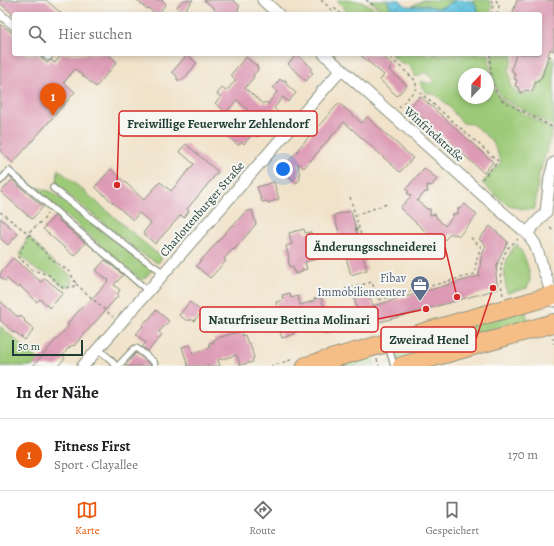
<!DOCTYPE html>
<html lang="de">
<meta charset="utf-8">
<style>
:root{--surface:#fff;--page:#f2f2f2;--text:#202124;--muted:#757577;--line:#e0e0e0;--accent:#ea580c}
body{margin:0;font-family:Alegreya,serif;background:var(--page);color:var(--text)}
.compass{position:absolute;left:458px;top:68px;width:36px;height:36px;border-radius:50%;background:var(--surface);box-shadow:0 2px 6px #0003;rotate:22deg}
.scale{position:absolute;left:12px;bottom:10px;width:71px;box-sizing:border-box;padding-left:4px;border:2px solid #1f3d34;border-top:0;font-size:11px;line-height:14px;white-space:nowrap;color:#1f3d34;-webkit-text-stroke:3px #f6f6f2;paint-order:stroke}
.you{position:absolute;left:283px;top:169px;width:14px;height:14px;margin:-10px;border:3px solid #fff;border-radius:50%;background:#1a73e8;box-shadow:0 0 0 6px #1a73e833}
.badge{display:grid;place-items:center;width:26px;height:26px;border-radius:50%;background:var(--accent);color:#fff;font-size:13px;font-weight:700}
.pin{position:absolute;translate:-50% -33px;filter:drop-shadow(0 1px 2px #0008)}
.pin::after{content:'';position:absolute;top:21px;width:14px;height:12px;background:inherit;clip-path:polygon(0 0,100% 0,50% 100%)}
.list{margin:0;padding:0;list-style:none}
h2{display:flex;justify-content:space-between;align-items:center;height:52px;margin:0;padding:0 16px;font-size:17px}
h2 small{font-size:13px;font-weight:400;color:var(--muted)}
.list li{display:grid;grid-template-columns:26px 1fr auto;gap:12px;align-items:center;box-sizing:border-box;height:72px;padding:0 16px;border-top:1px solid var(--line)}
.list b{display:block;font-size:15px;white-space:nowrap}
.list p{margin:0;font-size:13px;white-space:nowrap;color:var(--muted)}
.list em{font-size:13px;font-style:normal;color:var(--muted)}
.icon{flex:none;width:22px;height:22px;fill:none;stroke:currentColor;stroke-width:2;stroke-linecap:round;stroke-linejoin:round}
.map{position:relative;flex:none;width:554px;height:366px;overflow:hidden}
.search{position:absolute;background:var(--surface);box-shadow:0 2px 6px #0003;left:12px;right:12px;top:12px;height:44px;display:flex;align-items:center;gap:10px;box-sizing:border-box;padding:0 14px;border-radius:4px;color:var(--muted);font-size:15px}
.sheet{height:124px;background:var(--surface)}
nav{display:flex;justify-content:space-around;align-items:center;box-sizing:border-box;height:56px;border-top:1px solid var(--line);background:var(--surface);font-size:11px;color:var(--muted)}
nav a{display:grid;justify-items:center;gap:2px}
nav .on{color:var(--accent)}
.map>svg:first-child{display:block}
</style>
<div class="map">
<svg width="554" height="366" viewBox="0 0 554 366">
<defs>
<pattern id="water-waves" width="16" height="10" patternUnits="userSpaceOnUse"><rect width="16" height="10" fill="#62c5e0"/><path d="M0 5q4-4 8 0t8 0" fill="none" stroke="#50a1b6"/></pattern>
</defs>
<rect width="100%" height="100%" fill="#f6f6f2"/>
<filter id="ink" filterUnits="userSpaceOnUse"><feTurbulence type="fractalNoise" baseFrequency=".025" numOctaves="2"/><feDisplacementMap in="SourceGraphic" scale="8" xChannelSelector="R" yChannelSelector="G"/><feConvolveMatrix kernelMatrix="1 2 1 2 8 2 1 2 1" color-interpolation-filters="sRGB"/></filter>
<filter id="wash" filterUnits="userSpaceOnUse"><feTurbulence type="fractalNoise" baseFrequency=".012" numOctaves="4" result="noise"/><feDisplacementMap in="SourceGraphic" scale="16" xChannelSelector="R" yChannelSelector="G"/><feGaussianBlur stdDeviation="0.9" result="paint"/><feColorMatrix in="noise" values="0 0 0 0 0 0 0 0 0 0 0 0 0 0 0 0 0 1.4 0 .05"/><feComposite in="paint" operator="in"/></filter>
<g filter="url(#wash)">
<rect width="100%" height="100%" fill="#f1e3ca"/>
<g fill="#9dca78" stroke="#5e8456" fill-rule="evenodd">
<path d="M337,0C354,0 369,0 379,14H349Z"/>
<path d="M369,0H387L391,9L398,14H381L377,6Z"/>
<path d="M423,0H456L447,5L440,8L431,7L428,5L412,6Z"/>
<path d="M472,0H489L492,6L490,14H479L477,7Z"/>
<path d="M390,54H489C489,71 490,86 501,100L553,130L540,172H538V174L539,175L535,207L534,209C528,211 513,207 507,204C500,200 488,188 482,183L501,162L493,142L487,137L484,133L472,124L463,123L455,114L447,104L436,95L426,92L420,84L421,81L430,84L433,81L432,78L424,72L418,77L415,76L410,66L400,62ZM464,74H488V98H464Z"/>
<path d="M492,54H514L512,56V61L508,71L511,78L510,86C516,91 520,98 528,93L533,95C537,92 537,87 538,82L543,83L547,69L549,66L550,59L554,60V127L502,98L497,89L492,73Z"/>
<path d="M58,169L162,258L158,263L139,252L57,186Z"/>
<path d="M32,186L52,192L152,270L142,281Z"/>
<path d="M29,237L31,239L48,258L69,274L73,283L71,286H63L49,274L36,270L20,255L27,239Z"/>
<path d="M517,244C524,254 530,269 530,281L527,288L507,293C503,272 502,261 517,244Z"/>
<path d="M525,309L529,325L398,361L394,346Z"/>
<path d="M0,326L39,360L33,366H0Z"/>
<path d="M372,353L375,366H325Z"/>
</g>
<path fill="url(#water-waves)" stroke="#40818a" d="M387,0H400C402,3 404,5 408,6C413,7 418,5 424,5C430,5 435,10 442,7C447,6 451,1 456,0C459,0 463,0 465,0C476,0 476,5 479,14H398L391,9Z"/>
<g id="blocks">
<g fill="#dd9ab4" fill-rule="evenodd">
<path d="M0,0H46L62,14H13L0,3Z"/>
<path d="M137,0H162L166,4L158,14H156L148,8L147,9Z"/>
<path d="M183,0H193L183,12L177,7Z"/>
<path d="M204,0H233L240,6L238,8L239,9L234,14H211L215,9Z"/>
<path d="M517,0H554V51L550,49L542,77L541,79H539L538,82L536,81L532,92L526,90L521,93L518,87L515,86L517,80L514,79L516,75L513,74L514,72L512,71V68L516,54H540V14H518L513,12Z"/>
<path d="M0,24L14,34V54H37L47,63L51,60L55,63L62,54H108L117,62L96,87L75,69L64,82L75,92L13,163L0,151Z"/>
<path d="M297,54L312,68L310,71L313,73L306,81L288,64Z"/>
<path d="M359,54H380L393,65L389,70L407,85L397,96L380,80L384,75Z"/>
<path d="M187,55L197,63L183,80H177V76L172,72Z"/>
<path d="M246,57L257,66L258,70L253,75L254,77L245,88L263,104L265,102L268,104L277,92L273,88L280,79L282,81L286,80V84L296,93L288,102L283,97L274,108L280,114L271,124L270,123L258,136L254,132L244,144L242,142L238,145L214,124L225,112L215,103L221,97L217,94L222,88L226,91L236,80L232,76V73ZM237,100L250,112L239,125L226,112Z"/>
<path d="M420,96L493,162L484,173L410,107Z"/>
<path d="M339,103L362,123L367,117L413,158L400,172L344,122L304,168L298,163L300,179L297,183L280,169L297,152L299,149H298Z"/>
<path d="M186,144L218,172L187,209L189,211L184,218L181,215L155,244L143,233L151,223L139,213L133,220L95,187L111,169L144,200L160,182L171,191L194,164L179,151Z"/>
<path d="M424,168L437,179L431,186L427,185L428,192H425L417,201L427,209H430V215L435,214L436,217L445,226L453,217V214H458V208H461L465,204L477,215L459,236L456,234L454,235L451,233L440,245L400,208L411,196L407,193L409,192L406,189Z"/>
<path d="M12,180L43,207L32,219L1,192Z"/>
<path d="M274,182L279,199L268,203L267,201L262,202L257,187Z"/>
<path d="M252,210L256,224L234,250L233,249L224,259L226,261L210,278L196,266L232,225L233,226L245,212Z"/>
<path d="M351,211L367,270L351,275L334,215Z"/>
<path d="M54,216L85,243L74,256L43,229Z"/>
<path d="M0,218L18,234L8,245L0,238Z"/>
<path d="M490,226L508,242L502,252L497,265L496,275L498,289L362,327L354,298L369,294L373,306L479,276L481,258L486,245L479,239Z"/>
<path d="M304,229L305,233L311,232L313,241L320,239L323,250H322L324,257L305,262L307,269L302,270V272L295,274L293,266L290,267L288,259L289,258L286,246L292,244L289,233Z"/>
<path d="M13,258L41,282L45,278L63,293L50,308L40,299L37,302L20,286L18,288L7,279L5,281L0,277V273Z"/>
<path d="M105,260L123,275L114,285L120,290L117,295L118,296L74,346L72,345L67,350L63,356L65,358L58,366H33L69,325L67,324L76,314L84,305L85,306L109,280L104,278L105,277L103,276L96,270Z"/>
<path d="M290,293L291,298L298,296L300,305L314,301V299L321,297L331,332L324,334L319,318L292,326L294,334L282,338L280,331L278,332L273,310L278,309L276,302L283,300L282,295Z"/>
<path d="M0,301L18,317L20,315L25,320L24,321L33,328L32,330L33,331L25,340L15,332L14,333L0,320Z"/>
<path d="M190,302L202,312L194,321L191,319L190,321L188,319L187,321L179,315Z"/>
<path d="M156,310L169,321L159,332L162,335L148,351L142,347L146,343L136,334L143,326L142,325L148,319V320Z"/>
<path d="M241,331L242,336L245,335L248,344L250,343L254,358L252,359L253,362L240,365L237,355L218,360L220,366H188L182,347L190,345L193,353L210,348L209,343L214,342V339Z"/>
<path d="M136,353L150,364L151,366H125Z"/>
</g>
</g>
</g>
<g filter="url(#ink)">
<use href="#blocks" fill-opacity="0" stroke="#88907f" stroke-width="1"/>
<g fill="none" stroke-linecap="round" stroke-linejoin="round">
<defs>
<g id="service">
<path d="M0,181L9,171L148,291"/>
<path d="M53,188L138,255L164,273"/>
<path d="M388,345L394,366"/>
<path d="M98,349L109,358L116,366"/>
<path d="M118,366L134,349L136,348L139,350L154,362L155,366"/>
</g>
<g id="pedestrian">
<path d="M0,14L14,26"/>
<path d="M46,54L48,56"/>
</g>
<g id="minor">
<path d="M263,0L278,14"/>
<path d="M324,54L496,207L527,233L535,244L554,301"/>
<path d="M527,233L546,212L550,177L554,163"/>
<path d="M83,366L341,70"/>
</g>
<g id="primary">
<path d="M306,366L554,295"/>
<path d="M402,366L554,323"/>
</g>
</defs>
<use href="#service" stroke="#88907f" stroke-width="8"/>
<use href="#pedestrian" stroke="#88907f" stroke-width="10"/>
<use href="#minor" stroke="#88907f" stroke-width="13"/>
<use href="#primary" stroke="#88907f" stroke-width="20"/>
<g stroke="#88907f" stroke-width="1.5" stroke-dasharray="3 3" stroke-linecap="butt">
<path d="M321,0L332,10L334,8L341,14"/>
<path d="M366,0L376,7L380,14"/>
<path d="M491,0L493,5L491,14"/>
<path d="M496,0L499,6L497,14"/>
<path d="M386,54L416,81V89"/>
<path d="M490,54C490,70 491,89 503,101L554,128"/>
<path d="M548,56L554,58"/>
<path d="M399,108L416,89L498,161L482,179"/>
<path d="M350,197L368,259"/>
<path d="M0,212L29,234L51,259L70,272L76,284L73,287L63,288L49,275L33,270L18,257L29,234V232L44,219L47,214"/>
<path d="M355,215L387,204"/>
<path d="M550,228L554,231"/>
<path d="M355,230L359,229"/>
<path d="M365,249L382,245L431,258L434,257L441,253"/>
<path d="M361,252L366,250"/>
<path d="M76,284L113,317"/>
<path d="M345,289L372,282L378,300L475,274L476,261L481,247L469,236"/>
<path d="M503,295C500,280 498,262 508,248C511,245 515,242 518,239"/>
<path d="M553,337L554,344"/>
<path d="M377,359L379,366"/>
<path d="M271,366L294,359"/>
</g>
<use href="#service" stroke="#fff" stroke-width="5.5"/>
<use href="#pedestrian" stroke="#fff" stroke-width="8"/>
<use href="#minor" stroke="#fff" stroke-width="11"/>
<use href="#primary" stroke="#f6be87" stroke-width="18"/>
</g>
</g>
<defs>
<symbol id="office-pin" viewBox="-11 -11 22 30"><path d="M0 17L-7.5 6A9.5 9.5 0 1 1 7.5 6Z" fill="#5c6f8a" stroke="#f6f6f2"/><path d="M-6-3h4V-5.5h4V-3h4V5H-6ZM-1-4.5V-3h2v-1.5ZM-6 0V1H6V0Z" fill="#fff"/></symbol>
</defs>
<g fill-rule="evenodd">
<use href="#office-pin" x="409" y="274" width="22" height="30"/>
</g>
<g text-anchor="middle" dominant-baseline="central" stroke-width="4" stroke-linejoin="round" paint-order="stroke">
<g font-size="12" fill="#1f3d34" stroke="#f6f6f2">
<text transform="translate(434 134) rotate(42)">Winfriedstraße</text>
<text transform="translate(202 209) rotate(-49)">Charlottenburger Straße</text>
</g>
<g font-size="12" fill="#4e5e75" stroke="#f6f6f2" text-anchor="end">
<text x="406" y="278">Fibav<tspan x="406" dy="14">Immobiliencenter</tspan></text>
</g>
</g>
<path fill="none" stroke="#d62828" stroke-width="1.5" d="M117 185L119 123M457 297L445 247M426 309L378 319M493 288L476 339"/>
<g fill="#d62828" stroke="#f6f6f2" stroke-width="1.5">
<circle cx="117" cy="185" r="4"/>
<circle cx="457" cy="297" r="4"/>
<circle cx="426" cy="309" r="4"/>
<circle cx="493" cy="288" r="4"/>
</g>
<g fill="#f6f6f2" stroke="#d62828" stroke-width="1.5">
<rect x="119" y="111" width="198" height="25" rx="4"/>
<rect x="306" y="234" width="139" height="25" rx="4"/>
<rect x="200" y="307" width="178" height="25" rx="4"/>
<rect x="381" y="327" width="95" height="25" rx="4"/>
</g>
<g font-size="13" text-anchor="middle" font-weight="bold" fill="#1f3d34">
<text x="218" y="128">Freiwillige Feuerwehr Zehlendorf</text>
<text x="375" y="251">Änderungsschneiderei</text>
<text x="289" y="324">Naturfriseur Bettina Molinari</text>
<text x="429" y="344">Zweirad Henel</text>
</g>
</svg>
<svg class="compass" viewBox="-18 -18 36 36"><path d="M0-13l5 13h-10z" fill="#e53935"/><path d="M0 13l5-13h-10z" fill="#757577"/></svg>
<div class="scale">50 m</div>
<div class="you"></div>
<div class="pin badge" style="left:53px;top:116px">1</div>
<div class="search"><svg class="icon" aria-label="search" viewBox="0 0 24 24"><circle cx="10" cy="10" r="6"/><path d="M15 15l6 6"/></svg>Hier suchen</div>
</div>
<section class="sheet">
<h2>In der Nähe<small></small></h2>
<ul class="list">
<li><span class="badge">1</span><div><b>Fitness First</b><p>Sport · Clayallee</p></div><em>170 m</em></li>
</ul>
</section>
<nav>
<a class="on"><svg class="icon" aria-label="map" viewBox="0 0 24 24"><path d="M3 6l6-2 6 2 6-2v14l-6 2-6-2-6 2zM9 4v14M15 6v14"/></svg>Karte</a>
<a><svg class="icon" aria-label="directions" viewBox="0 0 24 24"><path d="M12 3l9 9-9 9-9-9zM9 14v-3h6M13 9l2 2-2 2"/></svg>Route</a>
<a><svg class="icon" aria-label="saved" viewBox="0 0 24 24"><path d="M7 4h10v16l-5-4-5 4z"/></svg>Gespeichert</a>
</nav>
